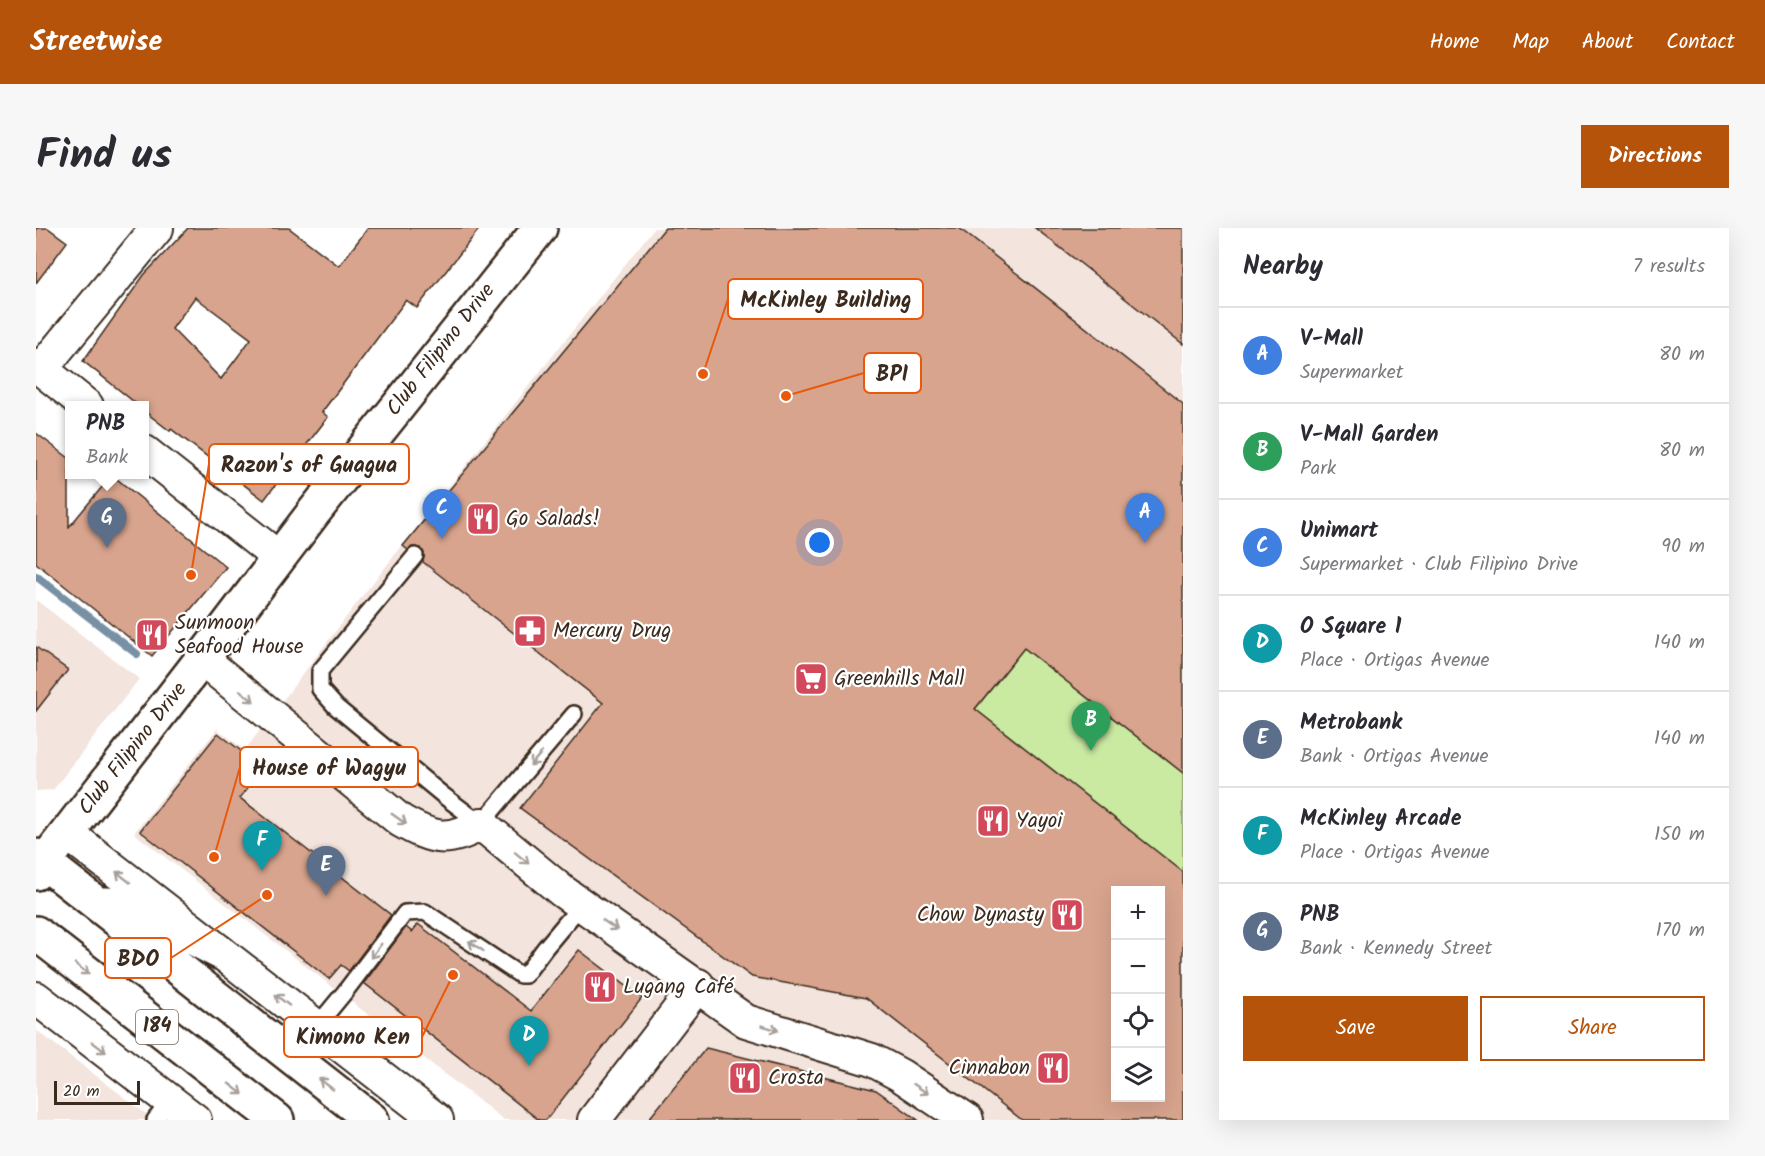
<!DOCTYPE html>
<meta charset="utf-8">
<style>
:root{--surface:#fff;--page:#f7f7f7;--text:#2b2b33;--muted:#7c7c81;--line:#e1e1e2;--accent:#b45309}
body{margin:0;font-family:Kalam,sans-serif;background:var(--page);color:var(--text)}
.controls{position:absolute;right:18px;bottom:18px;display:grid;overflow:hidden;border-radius:0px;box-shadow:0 6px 24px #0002}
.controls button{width:54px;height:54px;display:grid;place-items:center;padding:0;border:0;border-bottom:2px solid var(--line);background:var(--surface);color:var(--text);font:30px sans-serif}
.scale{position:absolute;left:18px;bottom:15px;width:86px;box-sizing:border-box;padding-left:6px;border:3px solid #3b2a1e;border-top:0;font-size:16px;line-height:21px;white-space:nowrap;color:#3b2a1e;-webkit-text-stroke:4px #fff;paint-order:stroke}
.you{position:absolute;left:784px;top:315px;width:21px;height:21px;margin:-15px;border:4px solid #fff;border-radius:50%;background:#1a73e8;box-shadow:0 0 0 9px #1a73e833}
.badge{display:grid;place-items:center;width:39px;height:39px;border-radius:50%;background:var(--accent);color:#fff;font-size:20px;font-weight:700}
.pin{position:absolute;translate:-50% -50px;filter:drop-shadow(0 2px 3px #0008)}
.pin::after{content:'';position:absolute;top:32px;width:21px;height:18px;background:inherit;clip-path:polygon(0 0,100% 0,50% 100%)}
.popup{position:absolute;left:29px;top:173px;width:84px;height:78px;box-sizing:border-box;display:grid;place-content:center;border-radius:0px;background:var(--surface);filter:drop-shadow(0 2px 4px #0005);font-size:20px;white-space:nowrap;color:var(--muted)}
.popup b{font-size:22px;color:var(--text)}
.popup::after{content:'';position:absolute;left:50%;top:100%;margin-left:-12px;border:12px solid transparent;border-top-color:var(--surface)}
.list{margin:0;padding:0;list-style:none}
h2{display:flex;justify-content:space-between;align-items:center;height:78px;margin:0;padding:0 24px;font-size:26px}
h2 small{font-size:20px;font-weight:400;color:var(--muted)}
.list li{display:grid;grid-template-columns:39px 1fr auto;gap:18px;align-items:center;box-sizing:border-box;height:96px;padding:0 24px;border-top:2px solid var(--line)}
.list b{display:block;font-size:22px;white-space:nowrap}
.list p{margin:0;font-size:20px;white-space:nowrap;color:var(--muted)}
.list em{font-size:20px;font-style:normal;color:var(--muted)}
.actions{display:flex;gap:12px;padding:18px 24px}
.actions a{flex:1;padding:14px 0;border:2px solid var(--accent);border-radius:0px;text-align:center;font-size:21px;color:var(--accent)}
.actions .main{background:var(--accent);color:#fff}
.icon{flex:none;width:33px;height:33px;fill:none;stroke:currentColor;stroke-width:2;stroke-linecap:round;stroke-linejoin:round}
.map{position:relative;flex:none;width:1147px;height:892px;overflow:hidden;border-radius:0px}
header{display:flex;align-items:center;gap:36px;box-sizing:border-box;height:84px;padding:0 30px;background:var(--accent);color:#fff}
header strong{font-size:28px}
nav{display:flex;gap:33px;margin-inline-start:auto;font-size:21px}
.intro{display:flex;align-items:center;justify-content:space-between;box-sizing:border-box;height:144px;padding:0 36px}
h1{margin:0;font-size:42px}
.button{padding:15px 27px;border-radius:0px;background:var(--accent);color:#fff;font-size:21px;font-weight:700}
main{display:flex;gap:36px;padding:0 36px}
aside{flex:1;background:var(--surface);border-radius:0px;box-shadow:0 6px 24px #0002}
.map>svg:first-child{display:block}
</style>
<header>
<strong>Streetwise</strong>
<nav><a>Home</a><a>Map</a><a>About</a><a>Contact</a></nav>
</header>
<div class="intro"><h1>Find us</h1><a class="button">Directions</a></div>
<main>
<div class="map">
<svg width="1147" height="892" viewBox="0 0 1147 892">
<rect width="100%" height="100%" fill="#fff"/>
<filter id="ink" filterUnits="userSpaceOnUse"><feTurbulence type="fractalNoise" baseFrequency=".0167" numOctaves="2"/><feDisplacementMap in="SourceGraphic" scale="12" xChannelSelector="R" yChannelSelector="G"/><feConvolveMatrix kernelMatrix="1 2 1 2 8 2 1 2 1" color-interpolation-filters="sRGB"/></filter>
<g filter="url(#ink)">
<g fill="#f3e4dd" fill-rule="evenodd">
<path d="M618,0H1147V892H468L98,605L181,501L209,522L324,371ZM1080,662H1124V870H1080Z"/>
<path d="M0,372L103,451L17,562L0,563Z"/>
<path d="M0,802L118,892H0Z"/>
</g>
<path fill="#caeaa2" stroke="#828a60" stroke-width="1.5" d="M988,420L1147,545V644L939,481Z"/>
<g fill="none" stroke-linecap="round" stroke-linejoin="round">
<path stroke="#7890a4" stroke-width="8" d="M0,348L101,426"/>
</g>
<g fill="#d8a48e" stroke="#3b2a1e" stroke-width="1.5" fill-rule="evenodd">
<path d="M0,0H12L31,14L0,55Z"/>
<path d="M152,0H253L303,38L332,0H444L381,80L370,72L286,184L292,189L228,272L135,201L134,203L108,183V177H102L47,133L108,47ZM159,69L215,111L185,151L136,101Z"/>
<path d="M629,0H923L1147,176V545L988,420L939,481L1147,644V892H986L830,770L716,749L484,580L567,475L387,334L388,325L385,320L376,319L372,322L367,318ZM1080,663H1125V870H1080Z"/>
<path d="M999,0H1147V116L1049,39Z"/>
<path d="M0,205L33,230V299L76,247L190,339L116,428L0,335Z"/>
<path d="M0,419L32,442L0,483Z"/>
<path d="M182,505L227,540L204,570L355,687L313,743L305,737L293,751L104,603Z"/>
<path d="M382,696L495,783L543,722L606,770L510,892H503L328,755L370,699L376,704Z"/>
<path d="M670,820L840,862L882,892H612Z"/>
</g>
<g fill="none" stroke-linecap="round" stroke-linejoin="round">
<defs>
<g id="service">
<path d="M379,328L284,443V461L300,479L408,568L445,596L538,486"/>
<path d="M280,799L308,765L369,685L389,684L484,747H489L509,720L545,677"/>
<path d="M119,892L134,873"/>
</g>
<g id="minor">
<path d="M0,137L51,178"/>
<path d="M5,141L121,0"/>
<path d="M109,224L243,330"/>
<path d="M166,431L365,593C397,611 412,615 445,596L526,663L710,793L836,832L864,847L931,892"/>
<path d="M31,605L401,892"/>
<path d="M0,770L159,892"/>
<path d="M558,892L662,757"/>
</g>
<path id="tertiary" d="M0,645L166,431L278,284L504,0"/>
<g id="primary">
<path d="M0,628L336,892"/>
<path d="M69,676L94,677L183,724"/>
<path d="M0,705L241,892"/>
</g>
</defs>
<use href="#service" stroke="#3b2a1e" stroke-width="20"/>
<use href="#minor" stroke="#3b2a1e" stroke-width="36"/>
<use href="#tertiary" stroke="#3b2a1e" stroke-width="38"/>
<use href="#primary" stroke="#3b2a1e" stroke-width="38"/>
<use href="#service" stroke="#fff" stroke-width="15"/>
<use href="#minor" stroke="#fff" stroke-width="32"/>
<use href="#tertiary" stroke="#fff" stroke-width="33"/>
<use href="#primary" stroke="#fff" stroke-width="33"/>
</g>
<defs><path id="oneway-shaft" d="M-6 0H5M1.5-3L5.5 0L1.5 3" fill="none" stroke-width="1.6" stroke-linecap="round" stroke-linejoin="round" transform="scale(1.5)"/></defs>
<g stroke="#a79f9a">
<use href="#oneway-shaft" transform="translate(211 468) rotate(39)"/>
<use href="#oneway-shaft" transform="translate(500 531) rotate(130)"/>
<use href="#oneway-shaft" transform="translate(363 591) rotate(35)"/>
<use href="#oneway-shaft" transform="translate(486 630) rotate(39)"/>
<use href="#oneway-shaft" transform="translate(87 649) rotate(-142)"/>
<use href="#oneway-shaft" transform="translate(574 697) rotate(34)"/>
<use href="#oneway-shaft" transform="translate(440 718) rotate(-146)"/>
<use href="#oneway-shaft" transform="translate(340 723) rotate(127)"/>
<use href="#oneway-shaft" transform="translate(46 741) rotate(38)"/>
<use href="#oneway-shaft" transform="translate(246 772) rotate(-142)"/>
<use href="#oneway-shaft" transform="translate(734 800) rotate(17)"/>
<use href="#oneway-shaft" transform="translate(63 819) rotate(37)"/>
<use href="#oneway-shaft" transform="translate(290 856) rotate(-142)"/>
<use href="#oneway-shaft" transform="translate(200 861) rotate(38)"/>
<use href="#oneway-shaft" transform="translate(885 861) rotate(34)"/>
</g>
</g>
<defs>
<symbol id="restaurant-square" viewBox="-11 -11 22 22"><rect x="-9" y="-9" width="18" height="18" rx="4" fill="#d1495b" stroke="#fff"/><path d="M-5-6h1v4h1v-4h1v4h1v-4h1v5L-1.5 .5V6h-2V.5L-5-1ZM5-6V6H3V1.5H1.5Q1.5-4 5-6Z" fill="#fff"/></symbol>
<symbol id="pharmacy-square" viewBox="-11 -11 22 22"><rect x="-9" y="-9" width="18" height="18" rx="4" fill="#d1495b" stroke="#fff"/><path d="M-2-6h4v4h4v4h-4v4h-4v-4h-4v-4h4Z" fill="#fff"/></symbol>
<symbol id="supermarket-square" viewBox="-11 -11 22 22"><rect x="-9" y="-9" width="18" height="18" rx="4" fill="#d1495b" stroke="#fff"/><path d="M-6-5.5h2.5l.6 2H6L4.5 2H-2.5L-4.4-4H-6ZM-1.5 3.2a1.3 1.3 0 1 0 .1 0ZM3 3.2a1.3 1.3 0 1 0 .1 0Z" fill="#fff"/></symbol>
</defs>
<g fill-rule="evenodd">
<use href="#restaurant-square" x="428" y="272" width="38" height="38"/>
<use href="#pharmacy-square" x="475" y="384" width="38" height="38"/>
<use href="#restaurant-square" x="97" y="388" width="38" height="38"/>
<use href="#supermarket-square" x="756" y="432" width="38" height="38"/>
<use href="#restaurant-square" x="938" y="574" width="38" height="38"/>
<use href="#restaurant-square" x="1012" y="668" width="38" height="38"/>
<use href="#restaurant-square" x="545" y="740" width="38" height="38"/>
<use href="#restaurant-square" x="998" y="821" width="38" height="38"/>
<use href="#restaurant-square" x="690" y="831" width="38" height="38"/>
</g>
<g text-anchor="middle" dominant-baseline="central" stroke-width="4.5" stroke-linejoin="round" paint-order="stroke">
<rect fill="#fff" stroke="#766a62" stroke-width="1.5" x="100" y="782" width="42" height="34" rx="4.5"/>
<g font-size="20" font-weight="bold" fill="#3b2a1e">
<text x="121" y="799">184</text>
</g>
<g font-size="21" fill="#3b2a1e" stroke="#fff">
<text transform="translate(405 122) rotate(-52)">Club Filipino Drive</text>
<text transform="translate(97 521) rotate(-52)">Club Filipino Drive</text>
</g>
<g font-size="21" fill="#3b2a1e" stroke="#fff" text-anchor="start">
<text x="470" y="291">Go Salads!</text>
<text x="139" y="395">Sunmoon<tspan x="139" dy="24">Seafood House</tspan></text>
<text x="517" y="403">Mercury Drug</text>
<text x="798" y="451">Greenhills Mall</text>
<text x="980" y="593">Yayoi</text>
<text x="1008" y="687" text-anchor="end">Chow Dynasty</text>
<text x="587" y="759">Lugang Café</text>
<text x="994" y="840" text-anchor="end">Cinnabon</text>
<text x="732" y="850">Crosta</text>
</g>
</g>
<path fill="none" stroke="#e8590c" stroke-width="2" d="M667 146L692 71M750 168L828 145M155 347L173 236M178 629L204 539M231 667L135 730M417 747L386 809"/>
<g fill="#e8590c" stroke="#fff" stroke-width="2">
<circle cx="667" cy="146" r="6"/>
<circle cx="750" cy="168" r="6"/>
<circle cx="155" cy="347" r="6"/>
<circle cx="178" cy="629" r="6"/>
<circle cx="231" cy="667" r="6"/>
<circle cx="417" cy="747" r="6"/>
</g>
<g fill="#fff" stroke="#e8590c" stroke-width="2">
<rect x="692" y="51" width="195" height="40" rx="6"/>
<rect x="828" y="125" width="57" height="40" rx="6"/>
<rect x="173" y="216" width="200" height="40" rx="6"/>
<rect x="204" y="519" width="178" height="40" rx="6"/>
<rect x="69" y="710" width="66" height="40" rx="6"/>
<rect x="248" y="789" width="138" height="40" rx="6"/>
</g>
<g font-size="22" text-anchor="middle" font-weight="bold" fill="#3b2a1e">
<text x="790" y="79">McKinley Building</text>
<text x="856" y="153">BPI</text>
<text x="273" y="244">Razon's of Guagua</text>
<text x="293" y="547">House of Wagyu</text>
<text x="102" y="738">BDO</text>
<text x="317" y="816">Kimono Ken</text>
</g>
</svg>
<div class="controls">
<button>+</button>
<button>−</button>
<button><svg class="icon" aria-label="locate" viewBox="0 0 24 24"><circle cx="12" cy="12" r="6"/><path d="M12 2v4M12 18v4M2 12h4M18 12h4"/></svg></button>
<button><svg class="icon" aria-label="layers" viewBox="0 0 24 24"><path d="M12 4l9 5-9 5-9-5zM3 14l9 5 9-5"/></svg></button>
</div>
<div class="scale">20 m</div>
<div class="you"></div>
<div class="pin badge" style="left:1109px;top:315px;background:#3f7fe0">A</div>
<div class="pin badge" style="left:1055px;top:523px;background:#2e9e5b">B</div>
<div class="pin badge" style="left:406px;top:311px;background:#3f7fe0">C</div>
<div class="pin badge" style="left:493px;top:838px;background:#0f9aa8">D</div>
<div class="pin badge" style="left:290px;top:668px;background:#5c6f8a">E</div>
<div class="pin badge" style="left:226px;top:643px;background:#0f9aa8">F</div>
<div class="pin badge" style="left:71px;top:320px;background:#5c6f8a">G</div>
<div class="popup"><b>PNB</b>Bank</div>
</div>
<aside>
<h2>Nearby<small>7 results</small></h2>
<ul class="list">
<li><span class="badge" style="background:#3f7fe0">A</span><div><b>V-Mall</b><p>Supermarket</p></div><em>80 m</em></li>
<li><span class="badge" style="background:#2e9e5b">B</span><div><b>V-Mall Garden</b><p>Park</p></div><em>80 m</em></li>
<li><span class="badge" style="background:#3f7fe0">C</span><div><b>Unimart</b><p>Supermarket · Club Filipino Drive</p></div><em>90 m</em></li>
<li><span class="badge" style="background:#0f9aa8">D</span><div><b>O Square 1</b><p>Place · Ortigas Avenue</p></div><em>140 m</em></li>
<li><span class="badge" style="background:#5c6f8a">E</span><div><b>Metrobank</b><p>Bank · Ortigas Avenue</p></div><em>140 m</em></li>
<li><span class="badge" style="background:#0f9aa8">F</span><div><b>McKinley Arcade</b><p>Place · Ortigas Avenue</p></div><em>150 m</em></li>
<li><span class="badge" style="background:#5c6f8a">G</span><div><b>PNB</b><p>Bank · Kennedy Street</p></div><em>170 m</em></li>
</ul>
<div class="actions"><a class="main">Save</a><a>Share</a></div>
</aside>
</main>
